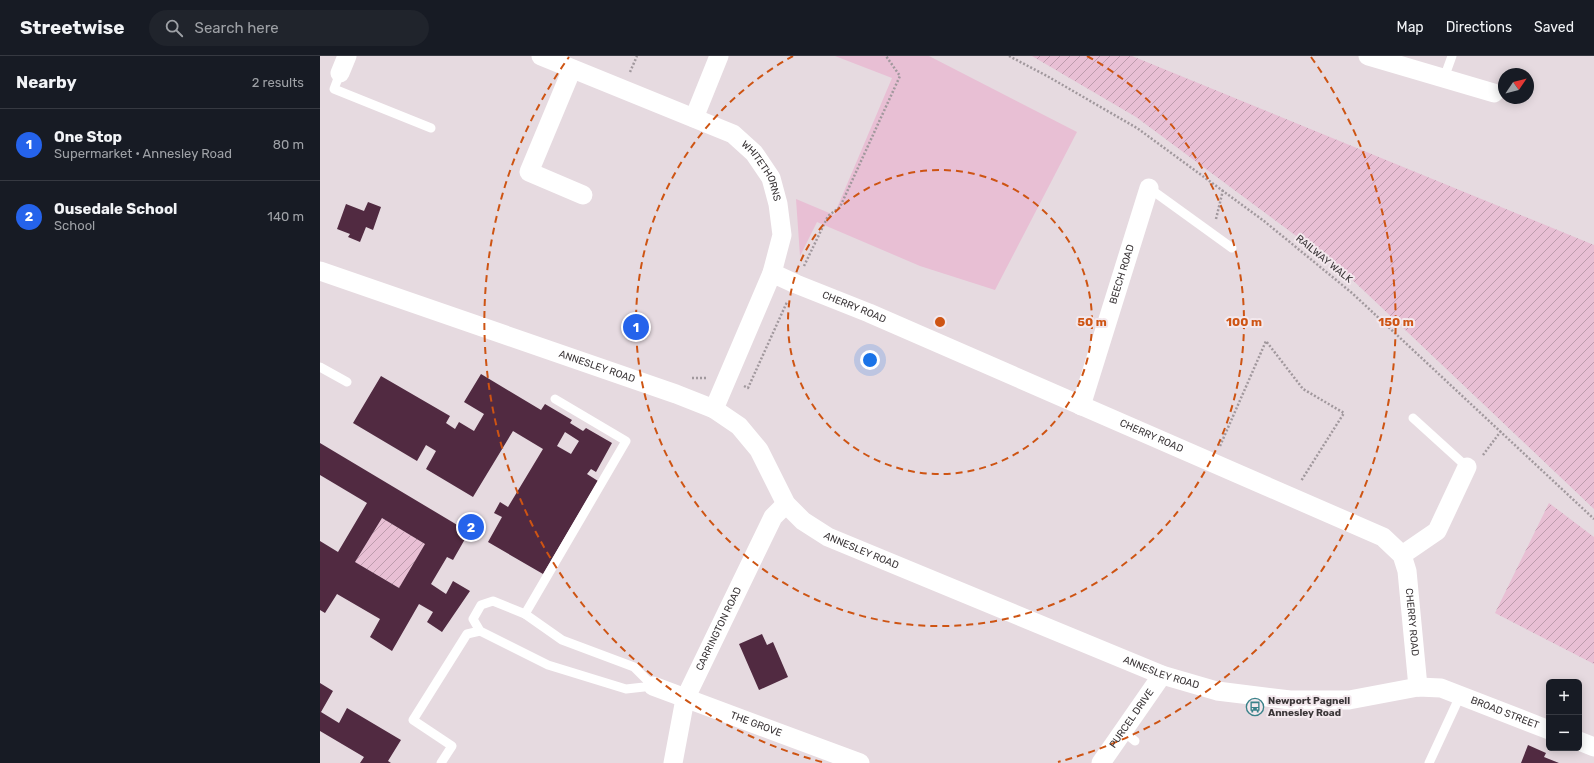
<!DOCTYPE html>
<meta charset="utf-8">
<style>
:root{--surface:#171b24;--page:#20242c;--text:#f1f3f6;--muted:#9ea1a6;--line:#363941;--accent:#2563eb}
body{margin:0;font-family:Rubik,sans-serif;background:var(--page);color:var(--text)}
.controls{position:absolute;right:12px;bottom:12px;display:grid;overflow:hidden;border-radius:6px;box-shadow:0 2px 10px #0003}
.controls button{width:36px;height:36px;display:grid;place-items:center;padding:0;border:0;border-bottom:1px solid var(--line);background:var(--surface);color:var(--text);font:20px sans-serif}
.compass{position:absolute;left:1178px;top:12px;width:36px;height:36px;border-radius:50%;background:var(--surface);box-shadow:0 2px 10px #0003;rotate:55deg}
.you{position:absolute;left:550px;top:304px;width:14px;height:14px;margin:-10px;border:3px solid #fff;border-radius:50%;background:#1a73e8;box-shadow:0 0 0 6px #1a73e833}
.badge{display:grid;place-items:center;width:26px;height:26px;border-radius:50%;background:var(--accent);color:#fff;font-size:13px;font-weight:700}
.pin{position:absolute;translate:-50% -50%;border:2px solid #fff;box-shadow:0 1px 4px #0006}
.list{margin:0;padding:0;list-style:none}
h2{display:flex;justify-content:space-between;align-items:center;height:52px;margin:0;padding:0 16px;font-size:17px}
h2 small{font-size:13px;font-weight:400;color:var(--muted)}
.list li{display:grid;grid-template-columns:26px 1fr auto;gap:12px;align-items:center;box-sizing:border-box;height:72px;padding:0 16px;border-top:1px solid var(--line)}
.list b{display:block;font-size:15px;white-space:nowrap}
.list p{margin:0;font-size:13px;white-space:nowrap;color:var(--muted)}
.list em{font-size:13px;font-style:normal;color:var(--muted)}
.icon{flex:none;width:22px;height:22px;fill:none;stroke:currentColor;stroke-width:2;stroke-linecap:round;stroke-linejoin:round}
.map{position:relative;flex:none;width:1274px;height:707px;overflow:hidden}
header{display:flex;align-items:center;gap:24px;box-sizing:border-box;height:56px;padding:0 20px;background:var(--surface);border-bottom:1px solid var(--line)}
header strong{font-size:19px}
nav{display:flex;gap:22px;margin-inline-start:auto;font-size:14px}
.search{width:280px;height:36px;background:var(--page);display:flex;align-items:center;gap:10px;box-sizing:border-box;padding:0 14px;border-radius:22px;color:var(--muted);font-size:15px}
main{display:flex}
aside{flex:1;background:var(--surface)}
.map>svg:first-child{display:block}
</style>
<header>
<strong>Streetwise</strong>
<div class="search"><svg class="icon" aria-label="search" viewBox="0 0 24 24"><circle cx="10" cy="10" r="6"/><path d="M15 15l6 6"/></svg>Search here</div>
<nav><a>Map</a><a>Directions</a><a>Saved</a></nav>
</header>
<main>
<aside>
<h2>Nearby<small>2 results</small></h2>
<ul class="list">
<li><span class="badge">1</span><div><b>One Stop</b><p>Supermarket · Annesley Road</p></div><em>80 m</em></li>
<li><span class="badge">2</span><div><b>Ousedale School</b><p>School</p></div><em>140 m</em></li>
</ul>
</aside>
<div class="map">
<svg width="1274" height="707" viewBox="0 0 1274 707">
<defs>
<pattern id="garden-furrows" width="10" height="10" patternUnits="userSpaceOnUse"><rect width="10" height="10" fill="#e8bfd4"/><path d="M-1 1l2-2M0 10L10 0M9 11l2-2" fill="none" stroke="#bd9cad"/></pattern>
</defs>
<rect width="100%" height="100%" fill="#e6dae0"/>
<path fill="#e8bfd4" d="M515,0H609L757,76L675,234L600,210L497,166L480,200L476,143L514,159L572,22Z"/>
<g fill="url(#garden-furrows)">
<path d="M712,0H812L1274,189V453L1022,214L816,61Z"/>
<path d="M1229,447L1274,481V608L1175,557Z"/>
<path d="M62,462L105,488L79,532L35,506Z"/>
</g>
<g fill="#512a41" fill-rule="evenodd">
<path d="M48,146L61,151L53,174L46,171L40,186L28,181L30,178L17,173L26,148L44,155Z"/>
<path d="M161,318L221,354L225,348L252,364L250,367L263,375L266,372L292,387L276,416L271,413L267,418L278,425L223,518L168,486L182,461L174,457L180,446L188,451L223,393L193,375L153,441L106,413L116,395L106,389L97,405L33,367L61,320L130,360L126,367L135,373L139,366L154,375L164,358L144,346ZM245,376L259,385L251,398L237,390Z"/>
<path d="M0,387L144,473L140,480L145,483L133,504L127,501L111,528L126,538L133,525L150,535L122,576L107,566L113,556L99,548L72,595L50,581L60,563L17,538L5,557L0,554V485L18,496L47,447L0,419ZM62,462L105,488L79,532L35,506Z"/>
<path d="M442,578L447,589L453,586L468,621L439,634L419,588Z"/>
<path d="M0,627L13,635L1,656L19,667L27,652L81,684L68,705L71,707H40L44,701L0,675Z"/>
<path d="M1208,689L1226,697L1224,701L1239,707H1201Z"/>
</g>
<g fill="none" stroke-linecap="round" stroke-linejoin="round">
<g stroke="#a1989d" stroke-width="2.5" stroke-dasharray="2 2" stroke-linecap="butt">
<path d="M689,0L727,20L817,72L944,165L1032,237L1274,463"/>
<path d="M310,16L317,0"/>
<path d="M896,163L903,134"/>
<path d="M484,210L508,160L520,151L580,20L566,0"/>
<path d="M372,322H387"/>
<path d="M424,330L428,332L467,246"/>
<path d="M900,390L946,285L983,333L1024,357L981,425"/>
<path d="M1163,399L1181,375"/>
</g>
<g stroke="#fff" stroke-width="9">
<path d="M20,17L14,33L111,72"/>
<path d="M1124,22L1132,0"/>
<path d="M829,132L912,192"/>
<path d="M0,311L27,326"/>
<path d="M1093,362L1147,411"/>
<path d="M173,545L205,558L242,584L314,611L333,630L306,633L228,609L160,575L153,563L161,549Z"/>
<path d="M205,558L306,385L235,343"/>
<path d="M803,675L815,685"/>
<path d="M121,707L132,690L93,664L147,578L160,575"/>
<path d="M1109,707L1140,640"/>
</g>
<g stroke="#fff" stroke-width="19">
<path id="s1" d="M221,0L413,78L434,97L451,122L458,148L462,179L452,217L394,353"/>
<path d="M1048,0L1174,37"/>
<path d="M252,13L209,116L263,139"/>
<path d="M20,17L27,0"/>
<path d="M374,62L399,0"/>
<path id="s2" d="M0,215L356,338L394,353L419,370L439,394L466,448L483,465L508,481L842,619L897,635L970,644H1029L1098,631L1121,632L1229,674"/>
<path id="s3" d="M452,217L476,228L549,257L1063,481L1082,499L1087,515L1098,631"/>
<path id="s4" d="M761,350L829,132"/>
<path d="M1082,499L1117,475L1147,411"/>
<path id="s5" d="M333,630L540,707"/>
<path d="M1259,685L1274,691"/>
<path id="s6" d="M353,707L365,643L453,461L466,448"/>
<path id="s7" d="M781,707L842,619"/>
</g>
</g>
<g fill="none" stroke="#ce5413" stroke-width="2" stroke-dasharray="7 5">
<circle cx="620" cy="266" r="152"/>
<path d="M767 0A304 304 0 1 1 473 0"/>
<path d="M502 706A456 456 0 0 1 249 1M991 1A456 456 0 0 1 738 706"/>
</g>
<defs>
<symbol id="bus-ring" viewBox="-11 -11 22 22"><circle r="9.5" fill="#f3e8ed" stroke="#3a828a" stroke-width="1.5"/><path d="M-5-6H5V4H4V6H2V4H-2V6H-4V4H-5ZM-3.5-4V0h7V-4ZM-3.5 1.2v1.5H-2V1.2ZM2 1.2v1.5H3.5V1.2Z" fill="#3a828a"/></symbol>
</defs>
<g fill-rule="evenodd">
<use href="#bus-ring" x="925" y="641" width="20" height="20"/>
</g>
<g text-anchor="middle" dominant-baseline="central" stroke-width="4" stroke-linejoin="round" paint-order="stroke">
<g font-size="10" fill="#3b3638" stroke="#f3e8ed">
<text stroke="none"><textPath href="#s1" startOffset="255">WHITETHORNS</textPath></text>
<text transform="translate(1004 203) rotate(39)">RAILWAY WALK</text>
<text stroke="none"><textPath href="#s4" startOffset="138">BEECH ROAD</textPath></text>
<text stroke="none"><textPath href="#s3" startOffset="89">CHERRY ROAD</textPath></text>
<text stroke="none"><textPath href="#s2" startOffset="293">ANNESLEY ROAD</textPath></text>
<text stroke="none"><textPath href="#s3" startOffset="413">CHERRY ROAD</textPath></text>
<text stroke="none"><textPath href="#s2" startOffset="629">ANNESLEY ROAD</textPath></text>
<text stroke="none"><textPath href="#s3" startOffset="760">CHERRY ROAD</textPath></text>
<text stroke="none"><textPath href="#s6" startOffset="143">CARRINGTON ROAD</textPath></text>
<text stroke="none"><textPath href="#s2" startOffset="953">ANNESLEY ROAD</textPath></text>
<text stroke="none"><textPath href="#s2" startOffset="1306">BROAD STREET</textPath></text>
<text stroke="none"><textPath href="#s7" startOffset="54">PURCEL DRIVE</textPath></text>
<text stroke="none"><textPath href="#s5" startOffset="110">THE GROVE</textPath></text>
</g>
<g font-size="10" font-weight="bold" fill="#3b3638" stroke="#f3e8ed" text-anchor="start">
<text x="948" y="645">Newport Pagnell<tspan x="948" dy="12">Annesley Road</tspan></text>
</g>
</g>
<circle cx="620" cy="266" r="6" fill="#ce5413" stroke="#f3e8ed" stroke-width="2"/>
<g font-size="12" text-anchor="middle" font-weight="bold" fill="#ce5413" stroke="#f3e8ed" stroke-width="4" stroke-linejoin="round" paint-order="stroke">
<text x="772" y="270">50 m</text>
<text x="924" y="270">100 m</text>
<text x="1076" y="270">150 m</text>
</g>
</svg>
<div class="controls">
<button>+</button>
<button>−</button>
</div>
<svg class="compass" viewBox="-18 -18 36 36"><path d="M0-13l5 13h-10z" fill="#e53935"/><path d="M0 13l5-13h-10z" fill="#9ea1a6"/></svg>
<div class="you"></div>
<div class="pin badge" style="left:316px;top:271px">1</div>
<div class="pin badge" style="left:151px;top:471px">2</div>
</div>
</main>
